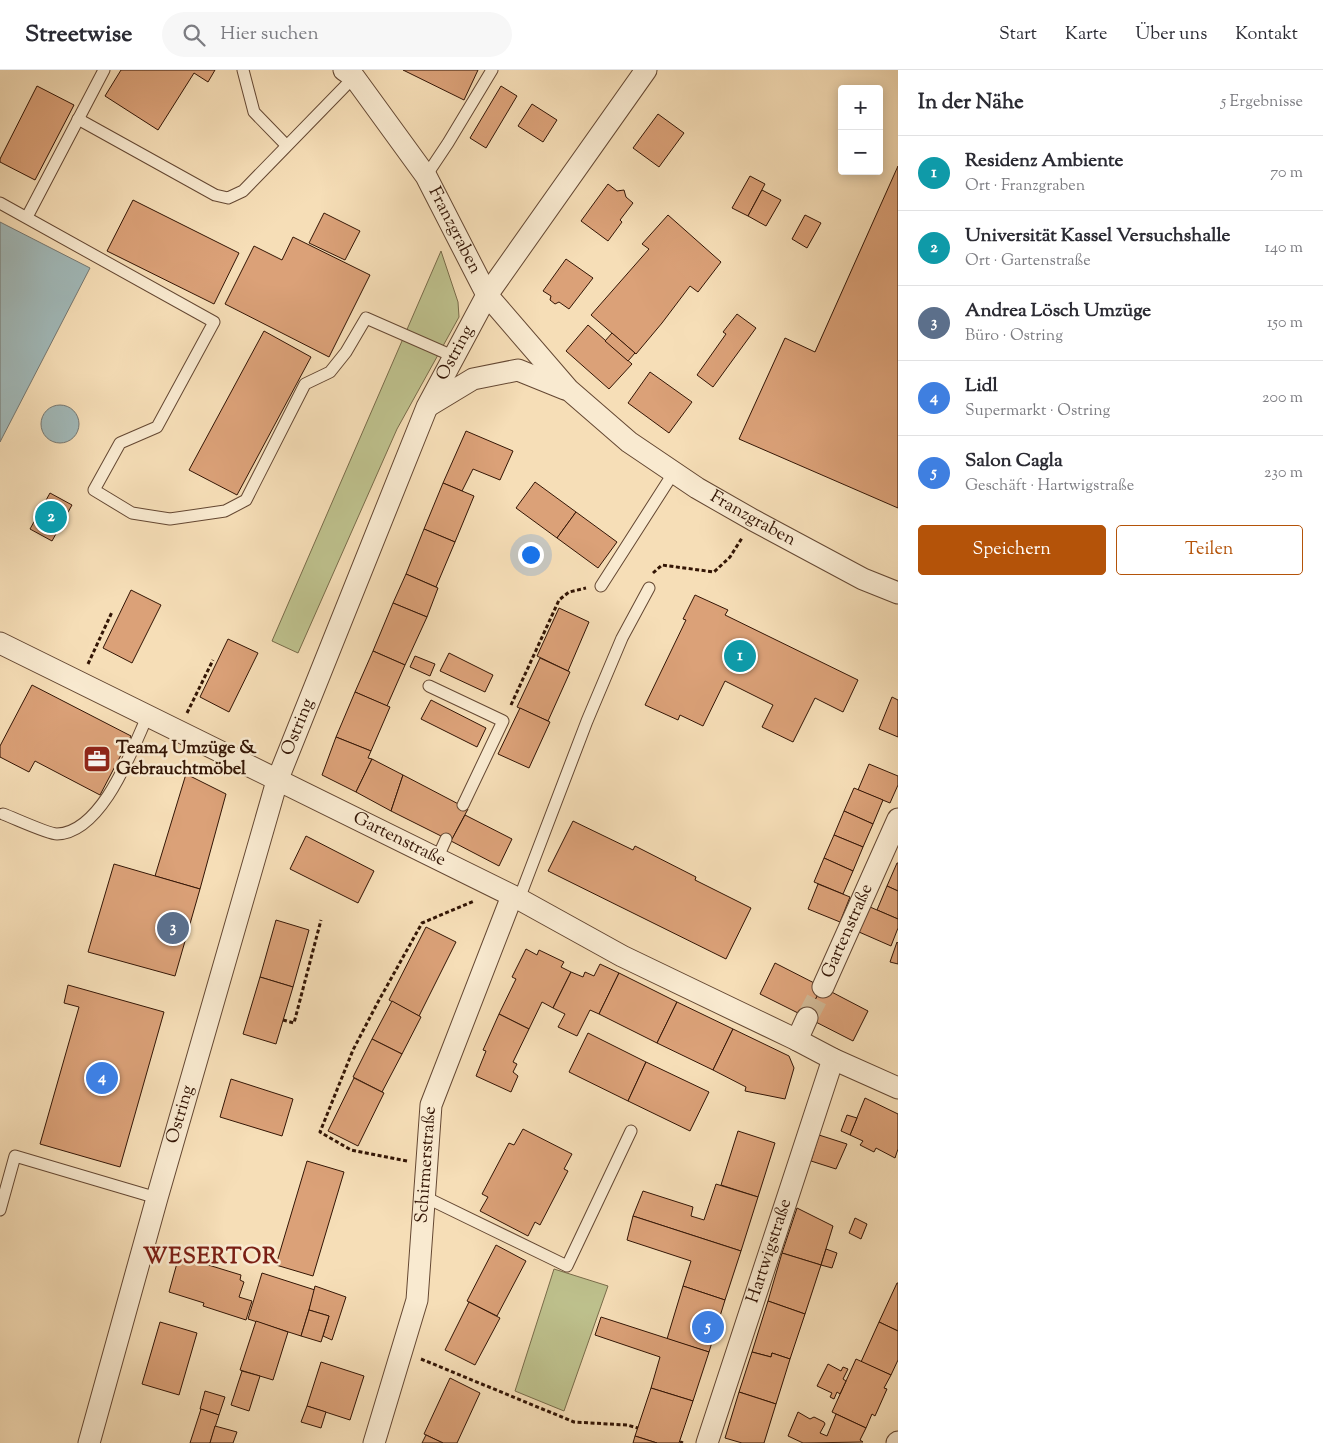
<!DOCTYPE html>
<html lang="de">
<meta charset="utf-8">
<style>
:root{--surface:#fff;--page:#f7f7f7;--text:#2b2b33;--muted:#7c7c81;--line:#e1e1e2;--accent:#b45309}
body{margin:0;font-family:"Sorts Mill Goudy",serif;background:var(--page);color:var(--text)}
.controls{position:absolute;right:15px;top:15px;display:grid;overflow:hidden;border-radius:5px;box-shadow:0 2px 12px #0003}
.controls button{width:45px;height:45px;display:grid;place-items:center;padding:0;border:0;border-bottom:1px solid var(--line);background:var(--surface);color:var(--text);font:25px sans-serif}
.you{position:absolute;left:530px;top:484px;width:18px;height:18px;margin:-12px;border:4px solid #fff;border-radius:50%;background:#1a73e8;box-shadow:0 0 0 8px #1a73e833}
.badge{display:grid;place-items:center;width:32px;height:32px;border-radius:50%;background:var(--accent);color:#fff;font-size:16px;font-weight:700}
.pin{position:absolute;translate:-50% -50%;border:2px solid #fff;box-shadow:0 1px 5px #0006}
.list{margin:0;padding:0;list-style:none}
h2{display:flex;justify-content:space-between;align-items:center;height:65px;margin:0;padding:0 20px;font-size:21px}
h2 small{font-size:16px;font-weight:400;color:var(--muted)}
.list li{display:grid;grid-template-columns:32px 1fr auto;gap:15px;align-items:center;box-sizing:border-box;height:75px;padding:0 20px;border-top:1px solid var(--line)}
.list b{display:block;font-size:19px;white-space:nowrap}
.list p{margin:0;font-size:16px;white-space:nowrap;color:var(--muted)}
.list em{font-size:16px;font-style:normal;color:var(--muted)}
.actions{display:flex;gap:10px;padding:15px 20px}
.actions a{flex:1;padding:11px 0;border:1px solid var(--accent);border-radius:5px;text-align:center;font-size:18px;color:var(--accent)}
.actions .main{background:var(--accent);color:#fff}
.icon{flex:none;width:28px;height:28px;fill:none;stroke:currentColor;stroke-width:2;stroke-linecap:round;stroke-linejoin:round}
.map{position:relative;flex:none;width:898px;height:1373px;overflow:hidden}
header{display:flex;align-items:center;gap:30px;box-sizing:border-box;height:70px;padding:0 25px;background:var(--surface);border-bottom:1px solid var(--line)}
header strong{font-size:24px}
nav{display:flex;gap:28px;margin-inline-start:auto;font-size:18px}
.search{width:350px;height:45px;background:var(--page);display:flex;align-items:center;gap:12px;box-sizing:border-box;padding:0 18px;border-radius:28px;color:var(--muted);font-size:19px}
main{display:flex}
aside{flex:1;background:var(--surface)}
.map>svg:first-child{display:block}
</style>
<header>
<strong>Streetwise</strong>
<div class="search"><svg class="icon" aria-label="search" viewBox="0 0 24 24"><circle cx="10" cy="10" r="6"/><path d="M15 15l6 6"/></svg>Hier suchen</div>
<nav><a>Start</a><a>Karte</a><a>Über uns</a><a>Kontakt</a></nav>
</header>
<main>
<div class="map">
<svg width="898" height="1373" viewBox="0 0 898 1373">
<rect width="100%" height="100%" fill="#f6deb7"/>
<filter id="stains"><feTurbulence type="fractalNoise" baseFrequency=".004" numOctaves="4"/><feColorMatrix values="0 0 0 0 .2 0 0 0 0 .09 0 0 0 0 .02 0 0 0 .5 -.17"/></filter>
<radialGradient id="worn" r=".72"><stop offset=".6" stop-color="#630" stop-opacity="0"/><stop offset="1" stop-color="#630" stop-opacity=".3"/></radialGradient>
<g fill="#bec18d" stroke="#786b49">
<path d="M441,181L458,232L459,247L397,359L298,583L272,571Z"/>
<path d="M554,1199L608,1216L564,1341L515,1321Z"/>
</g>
<g fill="#a1b9b9" stroke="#757771">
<path d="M0,152L90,198L0,372Z"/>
<circle cx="60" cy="354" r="19"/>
</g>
<g fill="#dba178" stroke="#331505">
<path d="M121,0H215L208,12L194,3L158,60L105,26Z"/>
<path d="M403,0H478L464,30Z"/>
<path d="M37,16L74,35L35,110L0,92V89Z"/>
<path d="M501,16L517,26L486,78L470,68Z"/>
<path d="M532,34L557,50L543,72L518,56Z"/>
<path d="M658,44L684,63L659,97L633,78Z"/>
<path d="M898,96V438L739,369L785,268L815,282Z"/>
<path d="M750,106L765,114L748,146L732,138Z"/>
<path d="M608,114L617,121L624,120L626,127L633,133L620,150L622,152L608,171L581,151Z"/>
<path d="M762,120L781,130L766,156L748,146Z"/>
<path d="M133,130L239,183L214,234L107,181Z"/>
<path d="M324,143L360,161L345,190L309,173Z"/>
<path d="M668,145L721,192L698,222L690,216L662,253L636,284L591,245L649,179L642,174Z"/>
<path d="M805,145L821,153L807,178L792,169Z"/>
<path d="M293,167L370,205L329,287L225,234L254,176L282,190Z"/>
<path d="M566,189L593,208L569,239L559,232L555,234L550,230L551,226L543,221Z"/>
<path d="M737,244L756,258L713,317L697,305L726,264L723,262Z"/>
<path d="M588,255L632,294L609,319L566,281Z"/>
<path d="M264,261L311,287L237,425L189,400Z"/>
<path d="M612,263L635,283L628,291L605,271Z"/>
<path d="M650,302L692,332L669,363L628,333Z"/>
<path d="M466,361L513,381L500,410L473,399L462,421L443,413Z"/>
<path d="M535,412L576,442L557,468L516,438Z"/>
<path d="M443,413L474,426L455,472L424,459Z"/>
<path d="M50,423L72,435L52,471L30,459Z"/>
<path d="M576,442L617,472L598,498L557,468Z"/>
<path d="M424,459L455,472L436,517L406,504Z"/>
<path d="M406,504L438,518L427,547L393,533Z"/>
<path d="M131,520L161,535L132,593L103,578Z"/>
<path d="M695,525L728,540L725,545L858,610L843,642L815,628L793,672L762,657L773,635L725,611L703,656L680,645L678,650L645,635L686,550L683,549Z"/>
<path d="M393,533L427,547L405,595L373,581Z"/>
<path d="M559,538L589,552L568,601L537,586Z"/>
<path d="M228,569L258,583L229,642L200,627Z"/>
<path d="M373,581L405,595L387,636L355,622Z"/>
<path d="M449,583L493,605L485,622L440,601Z"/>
<path d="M415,586L435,594L430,606L410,597Z"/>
<path d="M540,588L570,602L548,651L517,637Z"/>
<path d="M32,615L131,666L100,725L35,691L29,702L0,687V676Z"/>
<path d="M355,622L390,637L371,681L336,667Z"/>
<path d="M892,627L898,630V667L879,659Z"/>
<path d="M431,630L486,658L477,677L421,649Z"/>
<path d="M520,638L550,652L529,698L498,684Z"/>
<path d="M336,667L371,681L368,688L372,689L356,722L322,705Z"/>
<path d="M372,689L403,705L391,741L356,722Z"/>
<path d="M869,694L898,706V715L890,733L858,720Z"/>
<path d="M186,704L226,724L200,819L155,806Z"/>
<path d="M403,705L468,739L451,771L391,741Z"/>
<path d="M854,718L883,730L873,754L844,741Z"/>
<path d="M844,741L873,754L863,777L834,765Z"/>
<path d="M465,745L512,769L499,796L451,771Z"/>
<path d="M573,751L633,780L635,776L696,807L695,810L751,838L726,889L548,801Z"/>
<path d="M834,765L863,777L853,801L824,788Z"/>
<path d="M306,766L374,801L358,833L290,799Z"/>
<path d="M824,788L853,801L843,824L814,812Z"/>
<path d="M897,793H898V821L887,816Z"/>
<path d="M114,794L200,819L175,906L88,882Z"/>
<path d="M818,814L850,827L840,852L808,839Z"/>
<path d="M887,816L898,821V849L877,840Z"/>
<path d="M870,837L898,849V858L891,876L859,862Z"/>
<path d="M276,850L309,860L293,917L260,907Z"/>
<path d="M426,857L456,872L419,946L389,930Z"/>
<path d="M897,872L898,873V894L890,892Z"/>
<path d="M526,879L537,885L539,880L564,892L561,897L571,902L553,938L542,932L529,959L499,944L516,909L512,907Z"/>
<path d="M775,893L822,917L806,947L760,924Z"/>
<path d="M600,894L619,903L599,944L590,940L577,966L558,957L565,944L553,938L571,902L583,907L585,902L594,906Z"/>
<path d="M619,903L677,932L657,973L599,944Z"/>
<path d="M260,907L293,917L276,974L243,964Z"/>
<path d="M68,915L164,942L120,1097L40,1074L79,937L64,933Z"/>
<path d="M822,917L868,941L853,971L806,947Z"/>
<path d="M392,931L421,947L402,984L372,969Z"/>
<path d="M677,932L733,959L713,1000L657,973Z"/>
<path d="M499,944L529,959L513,992L517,994L513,1002L518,1006L511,1022L476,1006L486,981L483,980Z"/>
<path d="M733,959L789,986L794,998L785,1029L745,1021L746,1017L713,1000Z"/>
<path d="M588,963L646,992L628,1031L569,1002Z"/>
<path d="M372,969L402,984L382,1022L353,1007Z"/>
<path d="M646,992L709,1022L690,1061L628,1031Z"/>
<path d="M354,1008L384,1023L358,1076L328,1061Z"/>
<path d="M231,1009L293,1029L282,1066L220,1047Z"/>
<path d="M865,1028L898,1044V1079L895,1088L876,1078L874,1082L860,1075L863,1071L850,1065Z"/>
<path d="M847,1045L857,1048L850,1065L841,1061Z"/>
<path d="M523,1059L572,1084L564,1099L568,1101L540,1155L535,1152L528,1166L480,1141L488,1127L482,1124L509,1073L514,1075Z"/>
<path d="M738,1061L775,1073L758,1127L721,1115Z"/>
<path d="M819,1065L847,1074L836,1099L811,1091Z"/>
<path d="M307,1091L344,1102L313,1206L276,1195Z"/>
<path d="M716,1114L758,1127L741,1181L633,1146L643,1121L693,1137L691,1146L704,1150Z"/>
<path d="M797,1138L833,1156L821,1195L782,1183Z"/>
<path d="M633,1146L741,1181L725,1230L683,1216L691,1191L627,1170Z"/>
<path d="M855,1148L867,1154L861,1169L849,1163Z"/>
<path d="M496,1175L526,1191L497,1246L467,1231Z"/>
<path d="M826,1179L837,1183L832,1198L821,1195Z"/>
<path d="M782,1183L821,1195L805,1244L768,1231Z"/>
<path d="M179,1186L241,1205L240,1210L244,1212L239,1227L252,1231L246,1250L203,1236L204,1233L169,1222Z"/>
<path d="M262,1203L315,1220L301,1266L248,1249Z"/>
<path d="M897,1213H898V1261L879,1252Z"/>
<path d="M315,1216L346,1227L332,1270L323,1266L329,1246L309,1240Z"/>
<path d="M683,1216L725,1230L709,1282L667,1269Z"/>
<path d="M768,1231L805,1244L790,1289L772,1283L771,1287L752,1282Z"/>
<path d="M469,1232L500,1248L475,1295L445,1280Z"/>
<path d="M309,1240L329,1246L321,1272L301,1266Z"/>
<path d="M601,1247L709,1282L693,1331L651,1318L660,1287L595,1265Z"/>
<path d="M256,1251L288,1262L273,1310L240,1300Z"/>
<path d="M160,1252L197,1263L179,1325L142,1314Z"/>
<path d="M879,1252L898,1261V1290L891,1305L861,1292Z"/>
<path d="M752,1282L771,1287L772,1283L790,1289L776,1334L739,1322Z"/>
<path d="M856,1289L891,1305L884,1318L887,1319L875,1346L872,1344L866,1358L832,1342Z"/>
<path d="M321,1292L364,1306L350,1350L307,1336Z"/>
<path d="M828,1294L841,1301L843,1297L848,1299L843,1309L846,1311L840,1324L837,1322L834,1329L830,1327L832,1323L817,1316Z"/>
<path d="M242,1301L260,1306L249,1341L231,1335Z"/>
<path d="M450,1308L480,1323L457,1373H443L424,1364Z"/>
<path d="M651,1318L693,1331L679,1373H657L635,1366Z"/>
<path d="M205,1321L225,1327L219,1345L200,1339Z"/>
<path d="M739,1322L776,1334L764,1373H742L725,1368Z"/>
<path d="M307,1336L326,1342L321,1358L301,1352Z"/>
<path d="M201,1339L219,1345L210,1373H190Z"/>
<path d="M798,1342L810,1349L814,1347L824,1352L825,1354L820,1363L827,1366L836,1344L866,1358L860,1370L863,1372L803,1373L788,1366Z"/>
<path d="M215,1356L237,1362L233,1373H210Z"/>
<path d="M426,1365L443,1373H422Z"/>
<path d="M635,1366L657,1373H633Z"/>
</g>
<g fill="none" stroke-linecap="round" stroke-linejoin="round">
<path stroke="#cfb693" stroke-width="21" stroke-dasharray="21 11" stroke-linecap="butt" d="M807,948L823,917"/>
<defs>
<g id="lane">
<path d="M243,0L254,42L286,75"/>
<path d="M78,49L215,125L228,128L243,121L354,7"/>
<path d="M426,106L448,73L492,0"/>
<path d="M0,133L214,252L157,357L120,373L94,420L132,443L170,449L225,441L246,430L305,314L330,302L346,282L366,248L455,287"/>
<path d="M27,147L104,0"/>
<path d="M601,516L674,402"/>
<path d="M429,616L503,651L463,735"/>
<path d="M3,744C14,748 48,764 57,764C102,763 132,680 147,647"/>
<path d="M437,789L446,769"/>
<path d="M519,829L587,651L622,568L649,518"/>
<path d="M425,1127L567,1196L631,1061"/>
<path d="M0,1140L15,1086L157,1128"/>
</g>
<g id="street">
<path id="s1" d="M344,0L354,7L426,106L487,225L569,320L629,372L697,418L753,450L863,509L898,523"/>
<path d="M430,335L473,309L518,300L565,319"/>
<path id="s2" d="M0,573L519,829L622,886L797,970L833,989L898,1018"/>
<path id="s3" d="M823,917L898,749"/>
<path d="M797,970L807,948"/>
<path id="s4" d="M89,1373L157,1128L277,711L427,337L487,225L646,0"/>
<path id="s5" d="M374,1373L417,1230L431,1035L512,826"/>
<path id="s6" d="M707,1373L833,989"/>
<path d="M897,1373L898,1372"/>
</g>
</defs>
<use href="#lane" stroke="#644732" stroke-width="13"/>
<use href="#street" stroke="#644732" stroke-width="23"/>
<g stroke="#331505" stroke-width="3" stroke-dasharray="4 2.5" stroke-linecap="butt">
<path d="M653,503L662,495L714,502L730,487L742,468"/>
<path d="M88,594L112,542"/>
<path d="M511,635L559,530L569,522L586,518"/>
<path d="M187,643L213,590"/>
<path d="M283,950L294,953L321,850"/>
<path d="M407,1091L351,1080L320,1062L353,980L378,932L422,853L474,831"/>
<path d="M421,1289L574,1352L627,1355L638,1358"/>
<path d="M680,1372L683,1373"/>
</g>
<use href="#lane" stroke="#f9ead0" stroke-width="11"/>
<use href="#street" stroke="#f9ead0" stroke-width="21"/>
</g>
<defs>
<symbol id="office-square" viewBox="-11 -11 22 22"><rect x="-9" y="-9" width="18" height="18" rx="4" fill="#8f2418" stroke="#f9ead0"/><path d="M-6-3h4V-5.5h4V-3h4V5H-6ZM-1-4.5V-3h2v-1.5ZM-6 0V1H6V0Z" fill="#fff"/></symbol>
</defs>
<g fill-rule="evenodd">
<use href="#office-square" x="81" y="673" width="32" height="32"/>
</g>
<g text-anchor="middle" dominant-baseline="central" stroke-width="5" stroke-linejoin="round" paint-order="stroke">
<g font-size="18" fill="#331505" stroke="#f9ead0">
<text stroke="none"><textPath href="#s1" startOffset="196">Franzgraben</textPath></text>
<text stroke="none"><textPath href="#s4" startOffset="1152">Ostring</textPath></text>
<text stroke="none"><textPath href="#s1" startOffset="619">Franzgraben</textPath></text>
<text stroke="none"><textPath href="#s4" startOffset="746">Ostring</textPath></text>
<text stroke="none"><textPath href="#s2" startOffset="445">Gartenstraße</textPath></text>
<text stroke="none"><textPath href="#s3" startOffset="61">Gartenstraße</textPath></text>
<text stroke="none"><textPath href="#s4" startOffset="341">Ostring</textPath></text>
<text stroke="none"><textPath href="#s5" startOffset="285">Schirmerstraße</textPath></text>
<text stroke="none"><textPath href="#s6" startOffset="202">Hartwigstraße</textPath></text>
</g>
<g font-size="18" font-weight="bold" fill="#331505" stroke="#f9ead0" text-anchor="start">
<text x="116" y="679">Team4 Umzüge &amp;<tspan x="116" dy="21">Gebrauchtmöbel</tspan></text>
</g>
<g font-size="22" font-weight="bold" letter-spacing="1" fill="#7a1f14" stroke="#f9ead0">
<text x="211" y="1188">WESERTOR</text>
</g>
</g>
<rect width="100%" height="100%" filter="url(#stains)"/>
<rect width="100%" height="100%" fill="url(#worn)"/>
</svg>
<div class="controls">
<button>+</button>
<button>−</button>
</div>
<div class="you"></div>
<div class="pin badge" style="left:740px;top:586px;background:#0f9aa8">1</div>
<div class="pin badge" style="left:51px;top:447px;background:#0f9aa8">2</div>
<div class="pin badge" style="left:173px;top:858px;background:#5c6f8a">3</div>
<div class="pin badge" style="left:102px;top:1008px;background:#3f7fe0">4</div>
<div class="pin badge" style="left:708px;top:1257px;background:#3f7fe0">5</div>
</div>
<aside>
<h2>In der Nähe<small>5 Ergebnisse</small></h2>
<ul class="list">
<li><span class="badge" style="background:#0f9aa8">1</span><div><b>Residenz Ambiente</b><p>Ort · Franzgraben</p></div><em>70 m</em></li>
<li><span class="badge" style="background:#0f9aa8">2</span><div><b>Universität Kassel Versuchshalle</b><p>Ort · Gartenstraße</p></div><em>140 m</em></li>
<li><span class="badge" style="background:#5c6f8a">3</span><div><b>Andrea Lösch Umzüge</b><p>Büro · Ostring</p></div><em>150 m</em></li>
<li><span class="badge" style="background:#3f7fe0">4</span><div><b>Lidl</b><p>Supermarkt · Ostring</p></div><em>200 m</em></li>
<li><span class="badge" style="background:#3f7fe0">5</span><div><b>Salon Cagla</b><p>Geschäft · Hartwigstraße</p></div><em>230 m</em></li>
</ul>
<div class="actions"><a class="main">Speichern</a><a>Teilen</a></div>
</aside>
</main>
